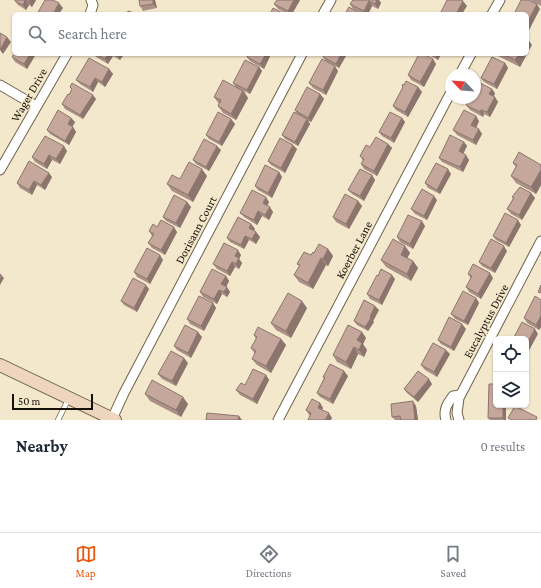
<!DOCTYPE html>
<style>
:root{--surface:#fff;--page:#f2f2f3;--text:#1f2937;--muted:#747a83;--line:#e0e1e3;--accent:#ea580c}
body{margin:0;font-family:"Crimson Pro",serif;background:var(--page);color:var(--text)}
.controls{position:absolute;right:12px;bottom:12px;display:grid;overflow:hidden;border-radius:6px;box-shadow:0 1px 3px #0004}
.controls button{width:36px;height:36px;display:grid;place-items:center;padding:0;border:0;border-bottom:1px solid var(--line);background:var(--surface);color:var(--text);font:20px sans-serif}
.compass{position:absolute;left:445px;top:68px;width:36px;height:36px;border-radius:50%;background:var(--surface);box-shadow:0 1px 3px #0004;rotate:295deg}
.scale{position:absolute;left:12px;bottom:10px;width:81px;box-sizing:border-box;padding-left:4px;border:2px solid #151107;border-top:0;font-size:11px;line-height:14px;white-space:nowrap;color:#151107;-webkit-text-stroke:3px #f4e8cc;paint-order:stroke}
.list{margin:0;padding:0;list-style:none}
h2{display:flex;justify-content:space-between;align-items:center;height:52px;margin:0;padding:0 16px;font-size:17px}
h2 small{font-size:13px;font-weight:400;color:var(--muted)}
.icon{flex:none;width:22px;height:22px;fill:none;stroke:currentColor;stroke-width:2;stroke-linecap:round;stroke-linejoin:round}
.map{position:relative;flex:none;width:541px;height:420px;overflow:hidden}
.search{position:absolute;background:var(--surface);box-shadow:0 1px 3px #0004;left:12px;right:12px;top:12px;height:44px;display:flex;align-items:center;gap:10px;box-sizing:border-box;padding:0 14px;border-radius:6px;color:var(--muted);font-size:15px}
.sheet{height:112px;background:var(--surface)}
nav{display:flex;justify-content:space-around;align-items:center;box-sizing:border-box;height:56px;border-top:1px solid var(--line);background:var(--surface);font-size:11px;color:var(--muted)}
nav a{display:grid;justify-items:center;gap:2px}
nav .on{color:var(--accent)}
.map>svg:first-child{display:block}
</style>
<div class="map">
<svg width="541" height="420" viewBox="0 0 541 420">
<rect width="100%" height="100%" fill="#f4e8cc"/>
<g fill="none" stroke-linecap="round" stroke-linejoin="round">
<defs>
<path id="lane" d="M58,420L69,398"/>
<g id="street">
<path d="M90,14L93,5L91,0"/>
<path d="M323,14L331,0"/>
<path d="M492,14L500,0"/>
<path d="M460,74L471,54"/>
<path d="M0,85L36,106"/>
<path d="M0,170L67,54"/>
<path d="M112,419L124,393L302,54"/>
<path d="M278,420L451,92"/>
<path d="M446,420C443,410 447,404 453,396L460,395"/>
<path d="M459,420L457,413L459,398L541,241"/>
</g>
<path id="secondary" d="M0,365L115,420"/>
</defs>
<use href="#lane" stroke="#6e634b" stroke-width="6"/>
<use href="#street" stroke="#6e634b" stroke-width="11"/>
<use href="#secondary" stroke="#6e634b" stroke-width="14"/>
<use href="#lane" stroke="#fff" stroke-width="4.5"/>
<use href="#street" stroke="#fff" stroke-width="9"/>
<use href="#secondary" stroke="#eed5bd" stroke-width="12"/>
</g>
<g fill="#aa9086">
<path d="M36,0L32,7L29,5L26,10L18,5L15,1Z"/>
<path d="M155,0L157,8L143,11L140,6Z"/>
<path d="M300,0L292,14H287L278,9L274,4Z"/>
<path d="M353,0H379L381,3L378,9L372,6L368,14H363L353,9L350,4Z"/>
<path d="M530,0H541V6Z"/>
<path d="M36,54L27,69L15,62L12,57Z"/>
<path d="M94,54H124L120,60L113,56L108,64L96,57Z"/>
<path d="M248,54H271L264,69L250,61L247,57Z"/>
<path d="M347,54L339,68L326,61L323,57Z"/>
<path d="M427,54H441L438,60Z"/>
<path d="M497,54H527L520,67L498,56Z"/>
<path d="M505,63L508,68L497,89L484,82L481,78Z"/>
<path d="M436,64L424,87L411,80L408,75Z"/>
<path d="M259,67L262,71L250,94L244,91L248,98L236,120L223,113L218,106L219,104L214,97L236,87L233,83Z"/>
<path d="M109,69L113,74L105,87L98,82L93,92L80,84L76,80Z"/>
<path d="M338,71L326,95L313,88L309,83Z"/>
<path d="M404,85L418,87L422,92L408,117L396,110L393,106L403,87L402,86Z"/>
<path d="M70,87L96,99L83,119L65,109L62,104L72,90Z"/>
<path d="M495,93L494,97L498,102L490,117L484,114L483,117L470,110L466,105Z"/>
<path d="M320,94L324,99L311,122L308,121L310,124L298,146L285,139L282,135L297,114L295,110Z"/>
<path d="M71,118L75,122L72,127L76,132L69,145L50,134L47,130Z"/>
<path d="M402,118L405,122L394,143L382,136L379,132Z"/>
<path d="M231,119L235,124L222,146L209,139L206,135Z"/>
<path d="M479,121L476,128L482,134L476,145L457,135L453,130Z"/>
<path d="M464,142L467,146L463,154L469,160L463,172L442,162L439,158Z"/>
<path d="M388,144L392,148L377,176L364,169L361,164L363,161L360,156L370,147Z"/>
<path d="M297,149L285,173L271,165L268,161Z"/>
<path d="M221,150L209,171L196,164L193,160Z"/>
<path d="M67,151L60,164L52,160L47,169L35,162L32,157Z"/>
<path d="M513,163L541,165V185L536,194L516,183L511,176L516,167Z"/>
<path d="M279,172L282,177L272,198L258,190L255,186Z"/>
<path d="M451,174L440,194L428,188L425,183Z"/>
<path d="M372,175L375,180L364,201L352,194L348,190Z"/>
<path d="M207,176L193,202L172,191L167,184L180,179Z"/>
<path d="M52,177L45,190L37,185L32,195L20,188L17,183Z"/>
<path d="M531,193L535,198L522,220L511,214L507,209L513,198L512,197Z"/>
<path d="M437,200L427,220L415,214L411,209Z"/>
<path d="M358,201L362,206L349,229L336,222L333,217Z"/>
<path d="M187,202L191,207L180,228L166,221L163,217Z"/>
<path d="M269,202L267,206L273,212L269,220L262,216L257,225L244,217L240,213Z"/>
<path d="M251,224L255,229L254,231L256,232L260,237L256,244L249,240L244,249L230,242L227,238Z"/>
<path d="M521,225L509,247L496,240L493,236Z"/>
<path d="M425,226L413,249L400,242L397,237Z"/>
<path d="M157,227L177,232L165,255L152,248L148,243L152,236L149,231Z"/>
<path d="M405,246L410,253L407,258L413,261L418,268L411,281L386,267L381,260Z"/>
<path d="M328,249L333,256L328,266L326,265L313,289L299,282L294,275L299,266L297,264L311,255L314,253Z"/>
<path d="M507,251L495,273L482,266L479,262Z"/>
<path d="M241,255L239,259L242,263L239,269L235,267L230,276L217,269L213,264Z"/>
<path d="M163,260L150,284L137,277L134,272Z"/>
<path d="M468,274L493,278L481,299L469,292L466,287L471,279Z"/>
<path d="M226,276L229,281L226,287L230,292L227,297L222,294L217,304L203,297L200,292Z"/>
<path d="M378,276L395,279L382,305L370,299L367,294Z"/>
<path d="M149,289L137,312L124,305L121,301Z"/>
<path d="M476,298L479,303L468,325L455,319L451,314Z"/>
<path d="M541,300V327L539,330L527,323L524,318Z"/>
<path d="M213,303L216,308L204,331L190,324L187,319Z"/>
<path d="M307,308L291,338L276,330L271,323Z"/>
<path d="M379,310L373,321L374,322L368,331L357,325L354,321Z"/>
<path d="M466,329L454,351L441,344L438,340Z"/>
<path d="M362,332L366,338L363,344L367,350L364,357L358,354L351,369L337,362L333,355Z"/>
<path d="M254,335L281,339L286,345L271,373L257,365L252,359L255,354L251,348L256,339Z"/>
<path d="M202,337L191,358L177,350L174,346Z"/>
<path d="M450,354L437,377L425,370L421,365Z"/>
<path d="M188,363L176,386L162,379L158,374Z"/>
<path d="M266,375L269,380L257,404L240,395L236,390L245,385Z"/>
<path d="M348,376L333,404L320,397L317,393L324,378L323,377Z"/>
<path d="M432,384L418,402L407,393L404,389Z"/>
<path d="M489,384L506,420H490L488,418Z"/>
<path d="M145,394L188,404L181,417L150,401Z"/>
<path d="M320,403L323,408L322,410L332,418L309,415L306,410Z"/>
<path d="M416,406L418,420H395L392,417Z"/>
</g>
<g fill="#8b756d">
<path d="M25,0L29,5L26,10L23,5Z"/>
<path d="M30,0H36L32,7L29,2Z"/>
<path d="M153,0H155L157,8L153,4Z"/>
<path d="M294,0H300L292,14H290L288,11Z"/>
<path d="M377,0H379L381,3L378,9L375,4Z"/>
<path d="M369,1L372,6L368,14H365L364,11Z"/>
<path d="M463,1L467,6L462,14H456Z"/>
<path d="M59,3L63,8L59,14H53Z"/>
<path d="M537,4L540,9L527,34V23Z"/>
<path d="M7,37L11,42L3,54L0,50Z"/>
<path d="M527,38L532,45L527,54Z"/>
<path d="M30,54H36L27,69L24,64Z"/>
<path d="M108,54H111L113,56L108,64L105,59Z"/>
<path d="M118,54H124L120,60L117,55Z"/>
<path d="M266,54H271L264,69L260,64Z"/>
<path d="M341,54H347L339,68L336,64Z"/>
<path d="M435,54H441L438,60L435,55Z"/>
<path d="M519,54H527L520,67L515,60Z"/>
<path d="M433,59L436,64L424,87L420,82Z"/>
<path d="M505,63L508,68L497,89L494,84Z"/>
<path d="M335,66L338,71L326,95L323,90Z"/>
<path d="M259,67L262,71L250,94L247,90Z"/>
<path d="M109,69L113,74L105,87L102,82Z"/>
<path d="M95,78L98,82L93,92L90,87Z"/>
<path d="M418,87L422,92L408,117L405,112Z"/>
<path d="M492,89L495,93L492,99L489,94Z"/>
<path d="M243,91L248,98L236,120L231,114Z"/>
<path d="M320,94L324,99L311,122L308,118Z"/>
<path d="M93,95L96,99L83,119L80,115Z"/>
<path d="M495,97L498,102L490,117L487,112Z"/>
<path d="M481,110L484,114L483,117L480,112Z"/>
<path d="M476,116L479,121L475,130L471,125Z"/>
<path d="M71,118L75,122L71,129L68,124Z"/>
<path d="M402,118L405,122L394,143L391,138Z"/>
<path d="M231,119L235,124L222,146L219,142Z"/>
<path d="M307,119L310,124L298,146L295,142Z"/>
<path d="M73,127L76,132L69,145L65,141Z"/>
<path d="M479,129L482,134L476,145L473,140Z"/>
<path d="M464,142L467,146L462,156L459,151Z"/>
<path d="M388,144L392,148L377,176L374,171Z"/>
<path d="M293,145L297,149L285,173L281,168Z"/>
<path d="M64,146L67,151L60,164L56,159Z"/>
<path d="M217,146L221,150L209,171L206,167Z"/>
<path d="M49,155L52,160L47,169L44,164Z"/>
<path d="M466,155L469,160L463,172L460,167Z"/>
<path d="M202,169L207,176L193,202L188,195Z"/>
<path d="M448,169L451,174L440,194L437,190Z"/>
<path d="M541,170V185L536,194L531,187Z"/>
<path d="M279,172L282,177L272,198L268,193Z"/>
<path d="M49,173L52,177L45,190L41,185Z"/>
<path d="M372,175L375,180L364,201L360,196Z"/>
<path d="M34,181L37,185L32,195L29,190Z"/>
<path d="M531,193L535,198L522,220L519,215Z"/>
<path d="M434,196L437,200L427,220L424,216Z"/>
<path d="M266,197L269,202L266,208L263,203Z"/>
<path d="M358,201L362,206L349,229L346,224Z"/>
<path d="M187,202L191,207L180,228L176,223Z"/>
<path d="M270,207L273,212L269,220L265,215Z"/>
<path d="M258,211L262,216L257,225L254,220Z"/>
<path d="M518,220L521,225L509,247L506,243Z"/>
<path d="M422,221L425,226L413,249L410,244Z"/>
<path d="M251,224L255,229L252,233L249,228Z"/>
<path d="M174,227L177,232L165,255L161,250Z"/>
<path d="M256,232L260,237L256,244L252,239Z"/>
<path d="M245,236L249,240L244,249L241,245Z"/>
<path d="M405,246L410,253L405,262L401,255Z"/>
<path d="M504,246L507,251L495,273L491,268Z"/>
<path d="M328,249L333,256L328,266L323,259Z"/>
<path d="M238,250L241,255L239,259L242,263L239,269L236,264L235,256Z"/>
<path d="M160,255L163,260L150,284L147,279Z"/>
<path d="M321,258L326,265L313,289L308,283Z"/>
<path d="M413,261L418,268L411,281L407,274Z"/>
<path d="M232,262L235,267L230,276L227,271Z"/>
<path d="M490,273L493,278L481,299L478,294Z"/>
<path d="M392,275L395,279L382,305L379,300Z"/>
<path d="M2,276L4,278L0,285V280Z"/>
<path d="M226,276L229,281L225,289L221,284Z"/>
<path d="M146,285L149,289L137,312L134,308Z"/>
<path d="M227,287L230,292L227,297L224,292Z"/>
<path d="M219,290L222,294L217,304L214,299Z"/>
<path d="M476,298L479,303L468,325L464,321Z"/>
<path d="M302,301L307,308L291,338L286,331Z"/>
<path d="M213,303L216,308L204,331L201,326Z"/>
<path d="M375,306L379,310L373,321L374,322L368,331L365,327Z"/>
<path d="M541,316V327L539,330L536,325Z"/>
<path d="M462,324L466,329L454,351L451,347Z"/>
<path d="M535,329L538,334L526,356V345Z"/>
<path d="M198,332L202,337L191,358L188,353Z"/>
<path d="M362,332L366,338L363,344L367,350L364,357L359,350L357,340Z"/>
<path d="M281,339L286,345L271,373L266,366Z"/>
<path d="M354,347L358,354L351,369L346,362Z"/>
<path d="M446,350L450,354L437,377L434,372Z"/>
<path d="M184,358L188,363L176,386L172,381Z"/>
<path d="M344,371L348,376L333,404L330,399Z"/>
<path d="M266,375L269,380L257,404L253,399Z"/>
<path d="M429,379L432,384L418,402L414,397Z"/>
<path d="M183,397L188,404L181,417L176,410Z"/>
<path d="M413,401L416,406L418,420H415Z"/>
<path d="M320,403L323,408L321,412L318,408Z"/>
<path d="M503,405H506V420H504L503,418Z"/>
<path d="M329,413L332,418L331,420H325Z"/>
<path d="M239,416L242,420H238Z"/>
</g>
<g fill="#c6a79c" stroke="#8b756d">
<path d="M15,0H30L29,2L25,0L23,5L15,1Z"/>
<path d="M45,0H53L59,3L53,14H37Z"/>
<path d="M139,0H153V4L140,6Z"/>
<path d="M277,0H294L288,11L274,4Z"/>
<path d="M353,0H377L375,4L369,1L364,11L350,4Z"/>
<path d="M447,0H461L463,1L456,14H440Z"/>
<path d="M521,0H528L537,4L527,23V14H514Z"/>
<path d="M349,7L361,14H345Z"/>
<path d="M273,8L285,14H270Z"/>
<path d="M128,11L137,14H127Z"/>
<path d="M0,33L7,37L0,50Z"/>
<path d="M14,54H30L24,64L12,57Z"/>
<path d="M95,54H108L105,59Z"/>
<path d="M248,54H266L260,64L247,57Z"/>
<path d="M324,54H341L336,64L323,57Z"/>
<path d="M419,54H423L433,59L420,82L408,75Z"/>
<path d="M503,54H519L515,60Z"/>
<path d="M492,57L505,63L494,84L481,78Z"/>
<path d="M89,58L109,69L102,82L95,78L90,87L76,80Z"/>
<path d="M322,59L335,66L323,90L309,83Z"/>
<path d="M245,60L259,67L247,90L233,83Z"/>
<path d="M223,80L243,91L231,114L218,106L221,100L214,97Z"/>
<path d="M406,81L418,87L405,112L393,106L403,87L402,86L403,84L404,85Z"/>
<path d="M478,82L492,89L489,94L495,97L487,112L481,110L480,112L466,105L470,98H475V88Z"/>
<path d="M72,83L93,95L80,115L62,104L68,94L69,95L72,89L70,87Z"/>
<path d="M307,87L320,94L308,118L295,110Z"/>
<path d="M58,110L71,118L68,124L73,127L65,141L47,130Z"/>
<path d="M464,110L476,116L471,125L479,129L473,140L453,130Z"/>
<path d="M218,112L231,119L219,142L206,135Z"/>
<path d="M294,112L307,119L295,142L282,135Z"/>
<path d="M390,112L402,118L391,138L379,132Z"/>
<path d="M450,135L464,142L459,151L466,155L460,167L439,158Z"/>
<path d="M45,136L64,146L56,159L49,155L44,164L32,157Z"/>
<path d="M376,137L388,144L374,171L361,164L364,159L360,156L366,145L370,147Z"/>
<path d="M280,138L293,145L281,168L268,161Z"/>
<path d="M204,139L217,146L206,167L193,160Z"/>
<path d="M519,152L541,165V170L531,187L511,176L517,165L513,163Z"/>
<path d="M29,161L49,173L41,185L34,181L29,190L17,183Z"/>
<path d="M189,162L202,169L188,195L167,184L172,175L180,179Z"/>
<path d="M436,163L448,169L437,190L425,183Z"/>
<path d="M265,165L279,172L268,193L255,186Z"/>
<path d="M360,169L372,175L360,196L348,190Z"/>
<path d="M520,187L531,193L519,215L507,209L514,198L512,197Z"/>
<path d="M422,189L434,196L424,216L411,209Z"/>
<path d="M252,190L266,197L263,203L270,207L265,215L258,211L254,220L240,213Z"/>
<path d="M345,194L358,201L346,224L333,217Z"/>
<path d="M174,195L187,202L176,223L163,217Z"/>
<path d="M505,213L518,220L506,243L493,236Z"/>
<path d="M408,215L422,221L410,244L397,237Z"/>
<path d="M238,217L251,224L249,228L256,232L252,239L245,236L241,245L227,238Z"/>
<path d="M161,220L174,227L161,250L148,243L154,234L149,231L153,224L157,227Z"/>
<path d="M393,239L405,246L401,255L413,261L407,274L381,260Z"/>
<path d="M491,239L504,246L491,268L479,262Z"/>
<path d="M224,243L238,250L235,256L239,258L236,264L232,262L227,271L213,264Z"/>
<path d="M319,244L328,249L323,259L321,258L308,283L294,275L300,265L297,264L304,252L311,255L313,252L314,253Z"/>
<path d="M147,248L160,255L147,279L134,272Z"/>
<path d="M473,264L490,273L478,294L466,287L472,276L468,274Z"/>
<path d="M212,269L226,276L221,284L227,287L224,292L219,290L214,299L200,292Z"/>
<path d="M381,269L392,275L379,300L367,294L377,275L378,276Z"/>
<path d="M0,274L2,276L0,280Z"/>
<path d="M133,278L146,285L134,308L121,301Z"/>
<path d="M541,285V293L538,292Z"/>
<path d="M463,291L476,298L464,321L451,314Z"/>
<path d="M288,293L302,301L286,331L271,323Z"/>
<path d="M199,296L213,303L201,326L187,319Z"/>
<path d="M535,296L541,300V316L536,325L524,318Z"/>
<path d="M364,300L375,306L370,317L371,318L365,327L354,321Z"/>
<path d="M449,317L462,324L451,347L438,340Z"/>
<path d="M522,322L535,329L526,345V339H513Z"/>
<path d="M185,325L198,332L188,353L174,346Z"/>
<path d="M348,325L362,332L357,340L362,343L359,350L354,347L346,362L333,355Z"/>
<path d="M258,327L281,339L266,366L252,359L256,351L251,348L257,337L254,335Z"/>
<path d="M433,343L446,350L434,372L421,365Z"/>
<path d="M171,351L184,358L172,381L158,374Z"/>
<path d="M330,364L344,371L330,399L317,393L325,377H323Z"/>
<path d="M253,369L266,375L253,399L236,390L241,383L245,385Z"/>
<path d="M418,371L429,379L414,397L404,389Z"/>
<path d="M152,380L183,397L176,410L145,394Z"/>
<path d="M489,384H496V405H503V418H488Z"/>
<path d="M312,399L320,403L318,408L329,413L325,420H308L311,413L306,410Z"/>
<path d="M413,401L415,420H401L400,416L392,417L391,404Z"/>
<path d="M515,406L537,417L536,420H512L508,418Z"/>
<path d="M207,413L239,416L238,420H206Z"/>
</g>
<g text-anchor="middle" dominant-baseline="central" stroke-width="3" stroke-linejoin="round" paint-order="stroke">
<g font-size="12" fill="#151107" stroke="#f4e8cc">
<text transform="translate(29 95) rotate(-60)">Wager Drive</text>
<text transform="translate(196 230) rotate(-62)">Dorisann Court</text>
<text transform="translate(354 250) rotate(-62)">Koerber Lane</text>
<text transform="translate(486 321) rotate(-62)">Eucalyptus Drive</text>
</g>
</g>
</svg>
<div class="controls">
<button><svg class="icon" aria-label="locate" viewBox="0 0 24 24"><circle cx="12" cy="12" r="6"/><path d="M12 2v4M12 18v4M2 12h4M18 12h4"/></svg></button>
<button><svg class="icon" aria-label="layers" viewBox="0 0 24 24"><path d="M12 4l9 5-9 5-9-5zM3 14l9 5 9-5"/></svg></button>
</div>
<svg class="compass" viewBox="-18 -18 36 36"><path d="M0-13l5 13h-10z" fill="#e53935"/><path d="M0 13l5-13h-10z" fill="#747a83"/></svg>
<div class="scale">50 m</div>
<div class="search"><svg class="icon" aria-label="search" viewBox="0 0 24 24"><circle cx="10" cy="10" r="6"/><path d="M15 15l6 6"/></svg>Search here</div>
</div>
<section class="sheet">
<h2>Nearby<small>0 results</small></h2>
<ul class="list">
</ul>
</section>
<nav>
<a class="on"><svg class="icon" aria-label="map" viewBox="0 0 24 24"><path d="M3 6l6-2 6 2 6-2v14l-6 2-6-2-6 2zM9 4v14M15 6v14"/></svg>Map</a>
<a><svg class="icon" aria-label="directions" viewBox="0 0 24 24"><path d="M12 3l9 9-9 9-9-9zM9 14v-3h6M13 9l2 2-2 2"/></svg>Directions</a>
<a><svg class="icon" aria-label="saved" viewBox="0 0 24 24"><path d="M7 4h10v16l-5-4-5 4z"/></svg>Saved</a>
</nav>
